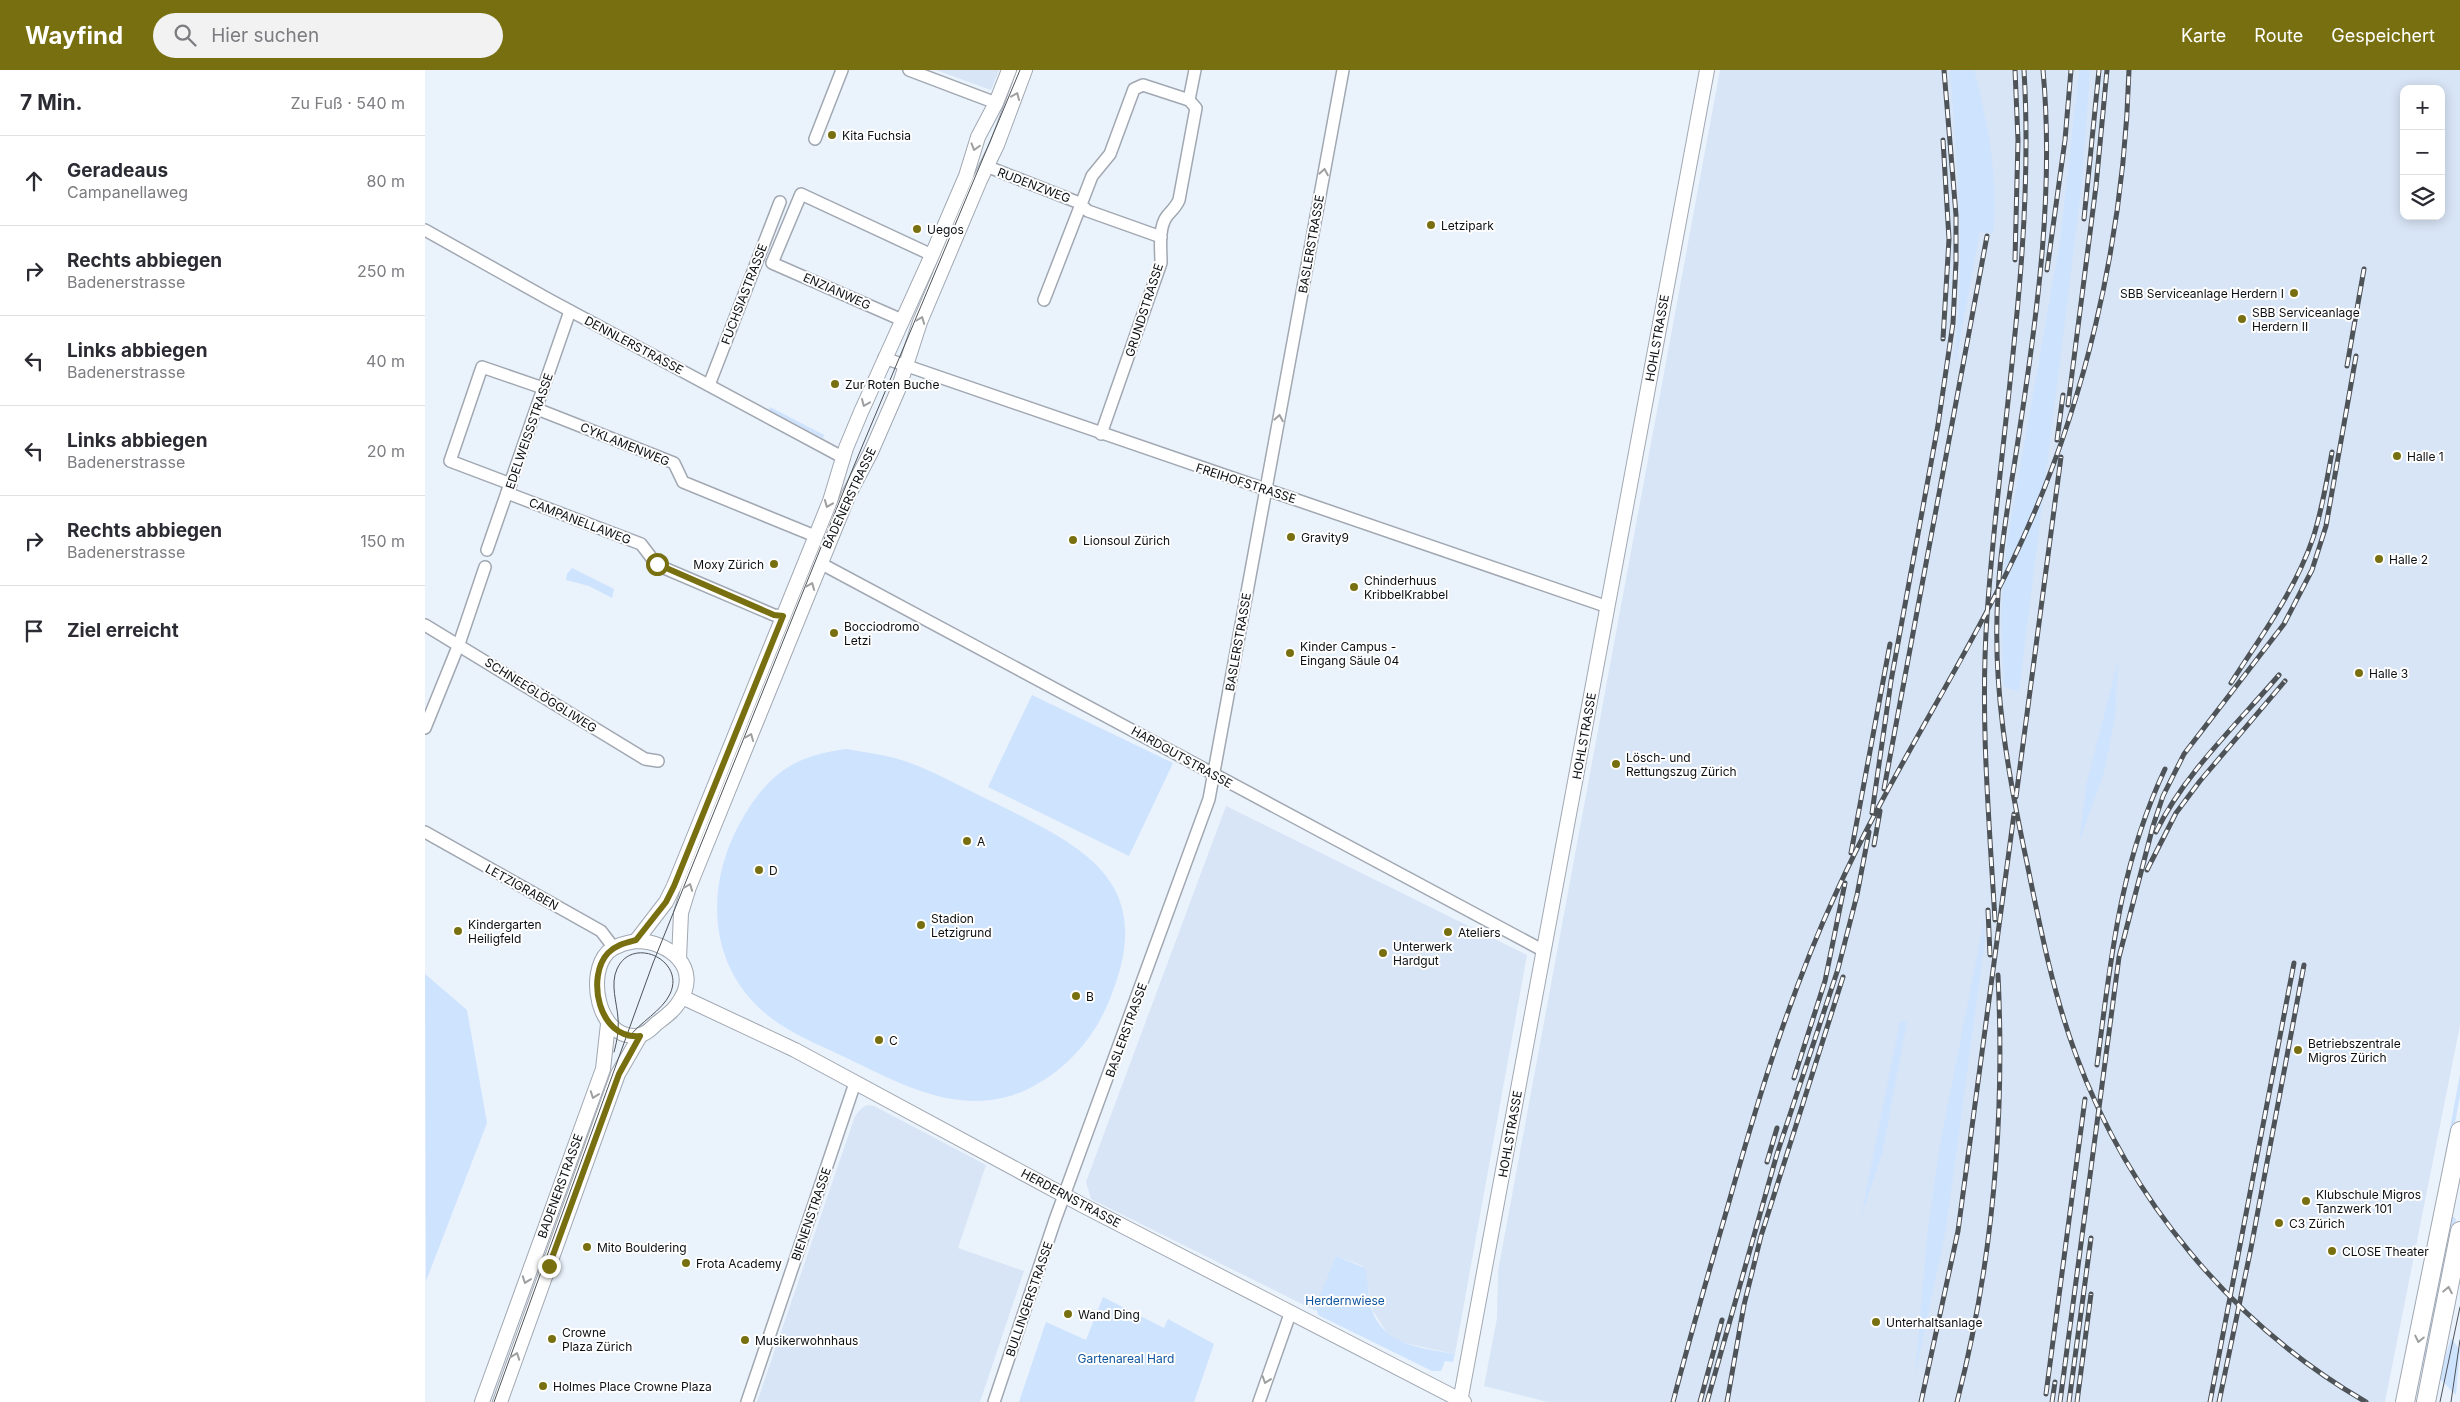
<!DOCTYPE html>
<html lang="de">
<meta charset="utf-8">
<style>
:root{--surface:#fff;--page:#f2f2f3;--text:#2b2b33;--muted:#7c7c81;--line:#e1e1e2;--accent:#787010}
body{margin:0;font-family:Inter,sans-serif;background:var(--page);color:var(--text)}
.controls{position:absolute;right:15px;top:15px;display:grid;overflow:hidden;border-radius:10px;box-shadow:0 2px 12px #0003}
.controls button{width:45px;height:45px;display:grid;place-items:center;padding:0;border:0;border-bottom:1px solid var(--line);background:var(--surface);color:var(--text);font:25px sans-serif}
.stop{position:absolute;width:15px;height:15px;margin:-11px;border:4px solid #787010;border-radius:50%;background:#fff}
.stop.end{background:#787010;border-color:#fff;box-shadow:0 1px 5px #0008}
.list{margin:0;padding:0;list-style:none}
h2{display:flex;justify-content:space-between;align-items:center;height:65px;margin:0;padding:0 20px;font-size:21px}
h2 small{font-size:16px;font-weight:400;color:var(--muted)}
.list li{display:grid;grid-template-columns:32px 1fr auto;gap:15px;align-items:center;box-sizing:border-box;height:90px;padding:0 20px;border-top:1px solid var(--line)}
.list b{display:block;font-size:19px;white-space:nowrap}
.list p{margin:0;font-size:16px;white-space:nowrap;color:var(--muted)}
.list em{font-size:16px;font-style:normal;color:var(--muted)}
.icon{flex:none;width:28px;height:28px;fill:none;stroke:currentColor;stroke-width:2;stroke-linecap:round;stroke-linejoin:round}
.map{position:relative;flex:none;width:2035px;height:1332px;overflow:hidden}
header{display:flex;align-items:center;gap:30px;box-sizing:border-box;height:70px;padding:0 25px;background:var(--accent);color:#fff}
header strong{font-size:24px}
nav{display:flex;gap:28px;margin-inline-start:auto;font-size:18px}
.search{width:350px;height:45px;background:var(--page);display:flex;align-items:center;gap:12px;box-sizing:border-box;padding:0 18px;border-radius:28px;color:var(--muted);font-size:19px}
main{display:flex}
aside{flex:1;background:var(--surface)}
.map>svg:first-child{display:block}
</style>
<header>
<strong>Wayfind</strong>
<div class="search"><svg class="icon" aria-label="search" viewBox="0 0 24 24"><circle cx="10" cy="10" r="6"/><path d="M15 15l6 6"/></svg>Hier suchen</div>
<nav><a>Karte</a><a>Route</a><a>Gespeichert</a></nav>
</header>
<main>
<aside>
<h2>7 Min.<small>Zu Fuß · 540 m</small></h2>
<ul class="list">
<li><svg class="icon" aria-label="ahead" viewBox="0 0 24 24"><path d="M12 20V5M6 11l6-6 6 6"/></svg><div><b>Geradeaus</b><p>Campanellaweg</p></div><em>80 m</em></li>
<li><svg class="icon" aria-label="right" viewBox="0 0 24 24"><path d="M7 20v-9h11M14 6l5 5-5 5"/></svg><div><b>Rechts abbiegen</b><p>Badenerstrasse</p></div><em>250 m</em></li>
<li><svg class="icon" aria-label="left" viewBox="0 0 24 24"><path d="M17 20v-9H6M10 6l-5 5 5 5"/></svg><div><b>Links abbiegen</b><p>Badenerstrasse</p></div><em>40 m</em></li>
<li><svg class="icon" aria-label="left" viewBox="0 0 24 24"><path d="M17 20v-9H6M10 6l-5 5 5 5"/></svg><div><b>Links abbiegen</b><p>Badenerstrasse</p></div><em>20 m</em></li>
<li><svg class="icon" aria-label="right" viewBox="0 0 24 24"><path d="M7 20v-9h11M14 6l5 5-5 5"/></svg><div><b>Rechts abbiegen</b><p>Badenerstrasse</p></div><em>150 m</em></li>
<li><svg class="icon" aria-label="arrive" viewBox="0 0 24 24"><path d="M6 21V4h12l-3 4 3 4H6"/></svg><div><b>Ziel erreicht</b></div></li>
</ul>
</aside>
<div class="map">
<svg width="2035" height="1332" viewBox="0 0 2035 1332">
<rect width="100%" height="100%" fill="#eaf2fc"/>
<g fill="#d8e5f6" fill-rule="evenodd">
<path d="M511,0H574L566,20Z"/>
<path d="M1295,0H2035V955L1960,1332H1123L1059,1316L1072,1248L1073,1201ZM1979,19H2016V146H1979Z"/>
<path d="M801,736L1102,885L1030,1284L975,1272L962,1263L948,1241L938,1196L911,1186L891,1241L666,1129L661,1112Z"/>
<path d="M442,1035L449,1036L561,1095L533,1178L599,1201L555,1332H332L430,1046L437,1038Z"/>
</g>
<g fill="#cee3fe">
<path d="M1525,0H1549C1563,54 1574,108 1568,164L1555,162L1531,291H1529C1541,193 1533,97 1525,0Z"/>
<path d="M1654,0H1665L1657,113L1594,621L1579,617L1576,544L1582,471L1635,171Z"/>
<path d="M345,337L399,365L398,368L344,340Z"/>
<path d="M147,498L189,519L187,528L164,516L141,510L142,504Z"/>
<path d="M1693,591L1690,648L1679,702L1654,773L1661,715Z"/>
<path d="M607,625L748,693L704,786L563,717Z"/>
<path d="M421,679C438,682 456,684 473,689C502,697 542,720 570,733C659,777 732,811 686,926C670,968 642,1000 601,1020C542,1047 485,1019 432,993C406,980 377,969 353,953C284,906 277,822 315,753C342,705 367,686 421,679Z"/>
<path d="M1559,851L1560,870L1521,1159L1490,1306L1502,1165L1515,1074Z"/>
<path d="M0,904L42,940L62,1053L1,1211Z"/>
<path d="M1475,951L1482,952L1457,1084L1436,1147Z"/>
<path d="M2035,1004V1026L2022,1096H2018Z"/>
<path d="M2026,1145L2031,1149L2004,1290L1999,1297L1995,1295Z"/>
<path d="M911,1186L940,1198C943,1211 943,1225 946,1237C957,1276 997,1278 1030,1284L1028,1292L1020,1291L1016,1301H1007L893,1245L891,1236Z"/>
<path d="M678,1227L739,1258L743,1249L789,1274L769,1332H594L621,1252L661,1270Z"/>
<path d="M2026,1268L2035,1280L2031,1325L2014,1308Z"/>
</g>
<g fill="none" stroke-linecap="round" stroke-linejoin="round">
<defs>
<g id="minor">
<path d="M484,0L571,33"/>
<path d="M390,69L417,0"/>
<path d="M561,96L652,132L663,141L736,167"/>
<path d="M0,160L125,230L419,388"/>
<path d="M619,230L667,106L685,84L709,19L718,15L764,30L770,0"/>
<path d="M477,250L347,193L376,124L507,185"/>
<path d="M459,288L1183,537"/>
<path d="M284,315L355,132"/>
<path d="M112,339L249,393L258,412L390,466"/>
<path d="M676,364L736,193C736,179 733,158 742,146C747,140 751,137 754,130L771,38L764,30"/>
<path d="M86,414L25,391L57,297L118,318"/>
<path d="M82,423L216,474L232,495L349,545L358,546"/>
<path d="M62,480L145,241"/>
<path d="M395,493L1119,881"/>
<path d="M0,555L220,689L233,691"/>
<path d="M0,658L34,574L60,497"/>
<path d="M0,762L176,861L189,878"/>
<path d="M322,1332L430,1013"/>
<path d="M569,1332L630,1150L784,729L918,0"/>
<path d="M834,1332L865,1244"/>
</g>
<g id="tertiary">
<path d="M211,871L241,832L249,816L405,431L421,378L436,342L507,185L541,106L553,67L571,33L584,0"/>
<path d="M211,871C244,871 277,898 254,932C249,941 240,947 232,953C226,959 219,966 210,966C173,967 161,904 183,882C191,875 201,873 211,871Z"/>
<path d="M254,889L256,843L264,817L424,424L446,382L473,320L495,252L555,110L572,75L600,0"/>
<path d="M257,927L370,980L659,1136L1039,1332"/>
<path d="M57,1332L178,999L183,954"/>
<path d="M75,1332L193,1004L215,966"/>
<path d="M1035,1332L1282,0"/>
</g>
<g id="primary">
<path d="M1980,1332L2035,1061"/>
<path d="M2001,1332L2035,1161"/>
</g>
</defs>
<use href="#minor" stroke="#a1a8b2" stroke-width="14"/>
<use href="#tertiary" stroke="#a1a8b2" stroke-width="16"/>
<use href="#primary" stroke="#a1a8b2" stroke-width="20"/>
<use href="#minor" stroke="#fff" stroke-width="11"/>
<use href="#tertiary" stroke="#fff" stroke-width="14"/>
<use href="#primary" stroke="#fff" stroke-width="18"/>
<g stroke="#4e5358" stroke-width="1">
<path d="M189,982C192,971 194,960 193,948C192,933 185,914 192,899C207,865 261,890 245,924C237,941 215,952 203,968"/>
<path d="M69,1332L228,893L426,403L595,0"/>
<path d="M2015,1332L2035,1237"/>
<path d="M2026,1332L2035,1270"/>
</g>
<defs>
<g id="rail">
<path d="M1618,0C1629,119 1613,239 1595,357C1587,413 1576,468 1573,524C1567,616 1583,704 1602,793C1615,857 1628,923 1651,985C1704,1129 1808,1255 1941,1332"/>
<path d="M1518,70L1524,169L1518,269"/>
<path d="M1659,149L1674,0"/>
<path d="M1590,190L1593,70L1590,0"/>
<path d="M1622,200L1640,70L1646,0"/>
<path d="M1922,296L1939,199"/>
<path d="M1643,335L1671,116L1682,0"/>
<path d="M1632,370L1638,325"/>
<path d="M1806,613C1836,566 1870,521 1888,468C1897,440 1902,411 1907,382"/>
<path d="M1459,719L1562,166"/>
<path d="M1591,727L1636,387"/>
<path d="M1447,743L1466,611L1513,355L1528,253L1531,192V145L1519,0"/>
<path d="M1731,762C1759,704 1812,654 1854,605"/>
<path d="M1449,775L1455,741"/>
<path d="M1426,783L1465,574"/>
<path d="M1722,800L1751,743L1775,711L1860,611"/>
<path d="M1563,840L1565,885"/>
<path d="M1570,850C1564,749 1555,647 1562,546C1574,364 1610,184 1599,0"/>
<path d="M1672,995C1686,889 1694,797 1740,699"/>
<path d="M1369,1008L1400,911L1420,813"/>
<path d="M1342,1092L1352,1058"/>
<path d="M1621,1324L1660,1029"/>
<path d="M1248,1332C1264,1270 1282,1208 1300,1146C1331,1036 1363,927 1411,823C1462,710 1531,607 1585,496C1660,342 1699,170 1704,0"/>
<path d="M1275,1332L1297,1250"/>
<path d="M1282,1332L1352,1084L1413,899L1432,825L1444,762"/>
<path d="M1302,1332L1319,1235L1336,1166L1418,907"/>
<path d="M1496,1332L1533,1161L1589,744"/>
<path d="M1532,1332C1568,1192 1580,1049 1573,905"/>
<path d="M1627,1332L1630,1312"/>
<path d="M1635,1332L1694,887L1728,756L1738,726L1759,684L1859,554L1887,500L1901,456L1931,286"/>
<path d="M1644,1332L1666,1168"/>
<path d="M1652,1332L1666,1224"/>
<path d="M1785,1332L1869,893"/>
<path d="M1794,1332L1826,1178L1879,895"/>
</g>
</defs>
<use href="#rail" stroke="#4e5358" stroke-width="5"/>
<use href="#rail" stroke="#fefefe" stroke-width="3" stroke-dasharray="9" stroke-linecap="butt"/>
</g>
<defs><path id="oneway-chevron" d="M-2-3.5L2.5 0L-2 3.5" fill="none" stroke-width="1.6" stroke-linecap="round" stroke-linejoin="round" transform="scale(1.25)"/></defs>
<g stroke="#9e9fa0">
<use href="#oneway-chevron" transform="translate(591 26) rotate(-67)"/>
<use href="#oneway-chevron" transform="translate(550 77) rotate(106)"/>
<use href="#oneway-chevron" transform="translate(899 102) rotate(-80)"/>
<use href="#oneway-chevron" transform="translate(496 250) rotate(-69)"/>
<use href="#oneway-chevron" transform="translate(440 333) rotate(113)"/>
<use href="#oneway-chevron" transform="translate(854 348) rotate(-80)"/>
<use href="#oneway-chevron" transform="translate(403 434) rotate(112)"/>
<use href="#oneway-chevron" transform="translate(386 516) rotate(-68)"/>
<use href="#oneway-chevron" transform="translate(325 667) rotate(-68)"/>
<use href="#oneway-chevron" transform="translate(264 817) rotate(-69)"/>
<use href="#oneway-chevron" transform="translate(169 1025) rotate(110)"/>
<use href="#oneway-chevron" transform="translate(101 1210) rotate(110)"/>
<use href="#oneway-chevron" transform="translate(2023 1220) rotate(-79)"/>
<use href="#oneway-chevron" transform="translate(1994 1269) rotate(102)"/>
<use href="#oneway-chevron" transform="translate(91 1286) rotate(-70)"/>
<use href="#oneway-chevron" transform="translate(841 1310) rotate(109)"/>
</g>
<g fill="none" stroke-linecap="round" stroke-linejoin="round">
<path stroke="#787010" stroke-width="6" d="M124,1196L194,1004L215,966C173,970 161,906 183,883C191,875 200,873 211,870L241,832L249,816L358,546L349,545L232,494"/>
</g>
<g fill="#787010" stroke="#fefefe" stroke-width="2">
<circle cx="407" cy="65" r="5"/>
<circle cx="1006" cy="155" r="5"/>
<circle cx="492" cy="159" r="5"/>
<circle cx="1869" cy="223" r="5"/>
<circle cx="1817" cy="249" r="5"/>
<circle cx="410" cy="314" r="5"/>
<circle cx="1972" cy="386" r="5"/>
<circle cx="866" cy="467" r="5"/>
<circle cx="648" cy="470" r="5"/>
<circle cx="1954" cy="489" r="5"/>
<circle cx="349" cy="494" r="5"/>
<circle cx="929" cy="517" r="5"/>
<circle cx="409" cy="563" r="5"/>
<circle cx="865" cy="583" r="5"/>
<circle cx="1934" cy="603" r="5"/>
<circle cx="1191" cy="694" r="5"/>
<circle cx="542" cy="771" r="5"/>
<circle cx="334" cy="800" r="5"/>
<circle cx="496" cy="855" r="5"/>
<circle cx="33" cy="861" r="5"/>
<circle cx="1023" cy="862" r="5"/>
<circle cx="958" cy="883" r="5"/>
<circle cx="651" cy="926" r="5"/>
<circle cx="454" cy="970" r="5"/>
<circle cx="1873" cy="980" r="5"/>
<circle cx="1881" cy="1131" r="5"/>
<circle cx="1854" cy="1153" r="5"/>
<circle cx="162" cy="1177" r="5"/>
<circle cx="1907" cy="1181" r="5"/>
<circle cx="261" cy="1193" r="5"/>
<circle cx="643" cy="1244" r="5"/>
<circle cx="1451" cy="1252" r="5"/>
<circle cx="127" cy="1269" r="5"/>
<circle cx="320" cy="1270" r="5"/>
<circle cx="118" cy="1316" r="5"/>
</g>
<g text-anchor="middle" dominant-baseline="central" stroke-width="4" stroke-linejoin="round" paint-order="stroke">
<g font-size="12" fill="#0c0f12" stroke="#fefefe" text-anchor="start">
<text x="417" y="65">Kita Fuchsia</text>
<text x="1016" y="155">Letzipark</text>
<text x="502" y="159">Uegos</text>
<text x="1859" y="223" text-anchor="end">SBB Serviceanlage Herdern I</text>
<text x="1827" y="242">SBB Serviceanlage<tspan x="1827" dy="14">Herdern II</tspan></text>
<text x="420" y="314">Zur Roten Buche</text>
<text x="1982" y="386">Halle 1</text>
<text x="876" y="467">Gravity9</text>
<text x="658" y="470">Lionsoul Zürich</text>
<text x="1964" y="489">Halle 2</text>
<text x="339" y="494" text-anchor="end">Moxy Zürich</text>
<text x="939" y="510">Chinderhuus<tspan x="939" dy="14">KribbelKrabbel</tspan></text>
<text x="419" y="556">Bocciodromo<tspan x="419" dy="14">Letzi</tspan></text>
<text x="875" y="576">Kinder Campus -<tspan x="875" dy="14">Eingang Säule 04</tspan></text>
<text x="1944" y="603">Halle 3</text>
<text x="1201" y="687">Lösch- und<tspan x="1201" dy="14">Rettungszug Zürich</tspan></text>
<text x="552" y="771">A</text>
<text x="344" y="800">D</text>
<text x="506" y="848">Stadion<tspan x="506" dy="14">Letzigrund</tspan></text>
<text x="43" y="854">Kindergarten<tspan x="43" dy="14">Heiligfeld</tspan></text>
<text x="1033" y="862">Ateliers</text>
<text x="968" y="876">Unterwerk<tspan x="968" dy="14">Hardgut</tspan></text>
<text x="661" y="926">B</text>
<text x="464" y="970">C</text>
<text x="1883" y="973">Betriebszentrale<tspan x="1883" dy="14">Migros Zürich</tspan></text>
<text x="1891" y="1124">Klubschule Migros<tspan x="1891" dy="14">Tanzwerk 101</tspan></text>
<text x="1864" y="1153">C3 Zürich</text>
<text x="172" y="1177">Mito Bouldering</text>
<text x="1917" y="1181">CLOSE Theater</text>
<text x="271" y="1193">Frota Academy</text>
<text x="653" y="1244">Wand Ding</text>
<text x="1461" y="1252">Unterhaltsanlage</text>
<text x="137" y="1262">Crowne<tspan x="137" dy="14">Plaza Zürich</tspan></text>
<text x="330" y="1270">Musikerwohnhaus</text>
<text x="128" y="1316">Holmes Place Crowne Plaza</text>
</g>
<g font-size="12" fill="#0c0f12" stroke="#fefefe">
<text transform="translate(609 115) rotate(21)">RUDENZWEG</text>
<text transform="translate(886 174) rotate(-80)">BASLERSTRASSE</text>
<text transform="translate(412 221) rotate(24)">ENZIANWEG</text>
<text transform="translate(319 224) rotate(-69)">FUCHSIASTRASSE</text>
<text transform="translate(719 240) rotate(-72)">GRUNDSTRASSE</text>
<text transform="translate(1232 268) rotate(-80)">HOHLSTRASSE</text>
<text transform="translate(209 275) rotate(28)">DENNLERSTRASSE</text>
<text transform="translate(104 361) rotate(-71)">EDELWEISSSTRASSE</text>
<text transform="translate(200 374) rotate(22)">CYKLAMENWEG</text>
<text transform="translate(821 413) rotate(18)">FREIHOFSTRASSE</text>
<text transform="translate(424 428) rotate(-65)">BADENERSTRASSE</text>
<text transform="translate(155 451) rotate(21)">CAMPANELLAWEG</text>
<text transform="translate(813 572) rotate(-80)">BASLERSTRASSE</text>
<text transform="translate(116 625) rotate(32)">SCHNEEGLÖGGLIWEG</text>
<text transform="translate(1159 666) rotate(-80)">HOHLSTRASSE</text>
<text transform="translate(757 687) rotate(29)">HARDGUTSTRASSE</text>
<text transform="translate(97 817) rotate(29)">LETZIGRABEN</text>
<text transform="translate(701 960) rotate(-70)">BASLERSTRASSE</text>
<text transform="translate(1085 1064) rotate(-80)">HOHLSTRASSE</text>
<text transform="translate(135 1116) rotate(-70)">BADENERSTRASSE</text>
<text transform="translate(646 1128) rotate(28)">HERDERNSTRASSE</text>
<text transform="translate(386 1144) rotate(-71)">BIENENSTRASSE</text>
<text transform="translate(604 1229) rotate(-71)">BULLINGERSTRASSE</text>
</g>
<g font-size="12" fill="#0d549f" stroke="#fefefe">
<text x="920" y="1230">Herdernwiese</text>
<text x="701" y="1288">Gartenareal Hard</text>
</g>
</g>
</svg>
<div class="controls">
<button>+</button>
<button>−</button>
<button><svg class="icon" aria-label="layers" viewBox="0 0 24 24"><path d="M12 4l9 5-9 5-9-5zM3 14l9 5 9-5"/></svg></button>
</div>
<div class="stop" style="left:232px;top:494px"></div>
<div class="stop end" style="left:124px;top:1196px"></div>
</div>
</main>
